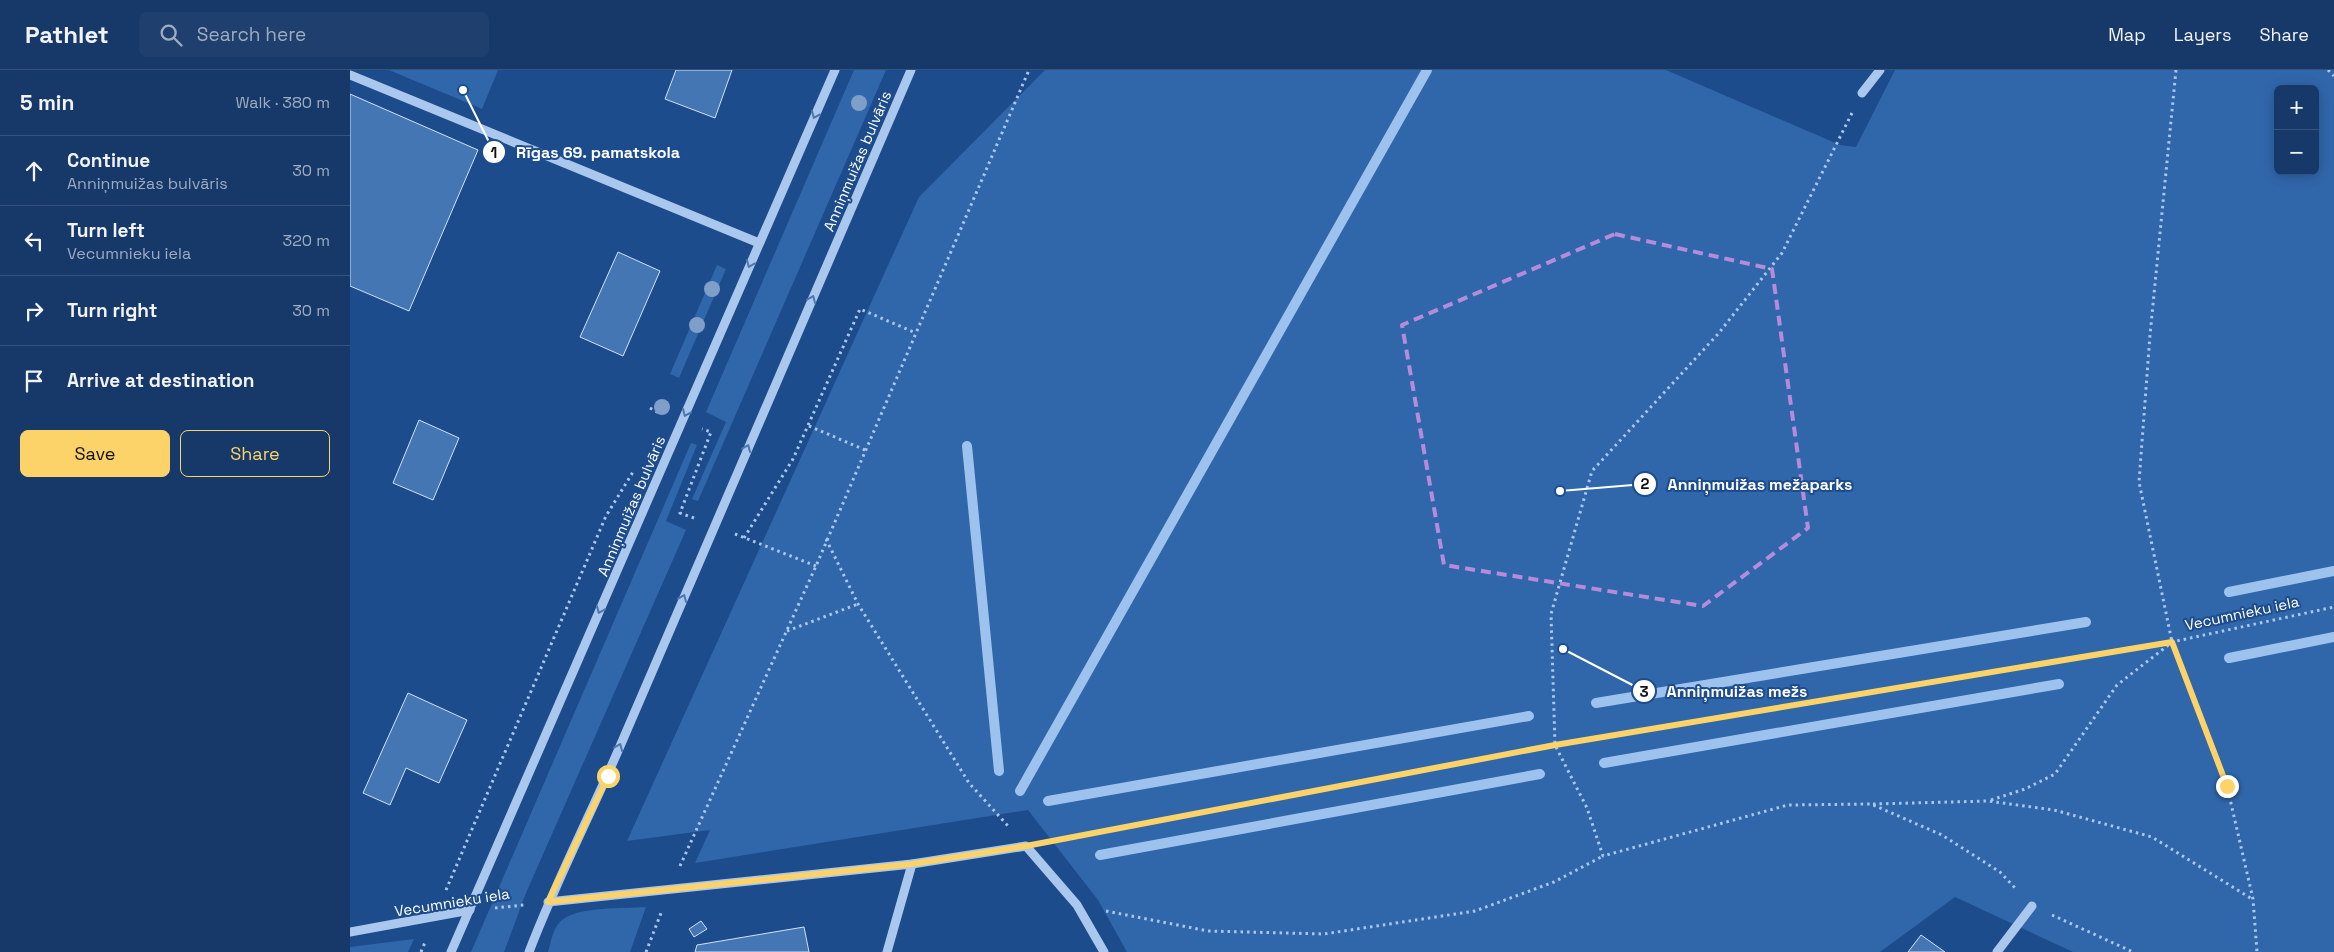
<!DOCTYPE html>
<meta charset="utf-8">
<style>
:root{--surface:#163969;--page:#1f406f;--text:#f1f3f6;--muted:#9eacc0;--line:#35537d;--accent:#fcd368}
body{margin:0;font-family:"Space Grotesk",sans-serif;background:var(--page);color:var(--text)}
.controls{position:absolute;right:15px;top:15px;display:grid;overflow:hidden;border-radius:8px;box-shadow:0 2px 12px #0003}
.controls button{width:45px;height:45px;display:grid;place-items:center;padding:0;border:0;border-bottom:1px solid var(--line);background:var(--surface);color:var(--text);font:25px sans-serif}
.stop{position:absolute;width:15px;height:15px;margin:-11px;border:4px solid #fcd368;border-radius:50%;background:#fff}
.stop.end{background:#fcd368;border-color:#fff;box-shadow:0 1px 5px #0008}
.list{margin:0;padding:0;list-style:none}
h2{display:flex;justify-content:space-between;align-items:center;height:65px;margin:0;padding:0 20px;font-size:21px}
h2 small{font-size:16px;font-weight:400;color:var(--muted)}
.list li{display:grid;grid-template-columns:32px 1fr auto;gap:15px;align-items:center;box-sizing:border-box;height:70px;padding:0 20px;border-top:1px solid var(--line)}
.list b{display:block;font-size:19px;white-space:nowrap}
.list p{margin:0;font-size:16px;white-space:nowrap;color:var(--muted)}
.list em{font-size:16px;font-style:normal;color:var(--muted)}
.actions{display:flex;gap:10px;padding:15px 20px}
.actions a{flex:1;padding:11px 0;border:1px solid var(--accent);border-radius:8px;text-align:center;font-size:18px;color:var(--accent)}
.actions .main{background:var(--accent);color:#111}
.icon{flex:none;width:28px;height:28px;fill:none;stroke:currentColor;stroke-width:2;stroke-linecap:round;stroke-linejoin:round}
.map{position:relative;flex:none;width:1984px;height:882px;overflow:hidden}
header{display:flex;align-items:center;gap:30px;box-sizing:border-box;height:70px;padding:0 25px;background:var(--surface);border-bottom:1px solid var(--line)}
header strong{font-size:24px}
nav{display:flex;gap:28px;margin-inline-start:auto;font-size:18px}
.search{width:350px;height:45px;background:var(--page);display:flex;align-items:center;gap:12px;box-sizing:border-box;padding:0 18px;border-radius:8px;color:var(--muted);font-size:19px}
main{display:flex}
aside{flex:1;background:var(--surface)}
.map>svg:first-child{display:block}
</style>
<header>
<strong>Pathlet</strong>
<div class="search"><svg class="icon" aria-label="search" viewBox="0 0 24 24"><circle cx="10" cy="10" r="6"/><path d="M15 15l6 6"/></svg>Search here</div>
<nav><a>Map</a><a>Layers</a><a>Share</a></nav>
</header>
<main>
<aside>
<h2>5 min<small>Walk · 380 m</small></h2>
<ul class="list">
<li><svg class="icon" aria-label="ahead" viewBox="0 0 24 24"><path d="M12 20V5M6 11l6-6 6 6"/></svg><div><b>Continue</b><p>Anniņmuižas bulvāris</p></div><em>30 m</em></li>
<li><svg class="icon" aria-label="left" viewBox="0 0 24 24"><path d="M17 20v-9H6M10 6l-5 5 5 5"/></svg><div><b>Turn left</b><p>Vecumnieku iela</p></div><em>320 m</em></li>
<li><svg class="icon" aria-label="right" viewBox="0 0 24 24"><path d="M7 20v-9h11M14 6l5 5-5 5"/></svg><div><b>Turn right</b></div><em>30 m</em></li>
<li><svg class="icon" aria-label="arrive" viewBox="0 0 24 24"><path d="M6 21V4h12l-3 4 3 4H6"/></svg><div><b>Arrive at destination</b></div></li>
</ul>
<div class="actions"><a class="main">Save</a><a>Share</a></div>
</aside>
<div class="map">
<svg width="1984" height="882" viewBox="0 0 1984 882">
<rect width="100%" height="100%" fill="#1d4c8c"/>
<g fill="#3066aa" fill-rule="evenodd">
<path d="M39,0H148L132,39Z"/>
<path d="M504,0H536L348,431L342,429L376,352L356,342Z"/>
<path d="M695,0H1316L1490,75L1506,77L1545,0H1984V882H1723L1605,827L1530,882H777L748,830L678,740L345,793L360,760L277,771L569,127ZM1928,19H1965V101H1928Z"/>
<path d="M367,195L376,199L329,308L320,304Z"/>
<path d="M341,373L347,375L316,451L336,460L176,823L154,882H121Z"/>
<path d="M296,837L280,882H198C201,872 203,857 212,850C230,836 273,839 296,837Z"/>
<path d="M64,869L58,882H0V877Z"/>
</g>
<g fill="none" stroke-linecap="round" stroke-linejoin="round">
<g stroke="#9dc2ee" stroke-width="10">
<path d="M617,376L649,701"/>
<path d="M1879,522L1984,501"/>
<path d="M1879,588L1984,567"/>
<path d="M1246,633L1736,552"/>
<path d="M1254,693L1709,614"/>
<path d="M670,721L1077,0"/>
<path d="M698,731L1179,646"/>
<path d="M750,785L1190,704"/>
</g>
</g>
<g fill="#4576b4" stroke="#cfe2f9">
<path d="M326,0H382L365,48L315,29Z"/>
<path d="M0,24L128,80L59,241L0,216Z"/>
<path d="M268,182L310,201L273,286L230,267Z"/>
<path d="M69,350L109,368L83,430L43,413Z"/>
<path d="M58,623L117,650L89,713L56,698L40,735L13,723Z"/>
<path d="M351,851L357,859L344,867L339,859Z"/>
<path d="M454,857L459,882H345L347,875Z"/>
<path d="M1571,865L1595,882H1558Z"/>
</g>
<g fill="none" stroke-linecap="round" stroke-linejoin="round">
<g stroke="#aac7ed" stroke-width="3" stroke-dasharray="2.5 4" stroke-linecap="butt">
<path d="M1826,0L1800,265L1789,412L1822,572L1877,716L1903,829L1907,882"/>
<path d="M1978,0L1984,6"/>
<path d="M1502,43L1432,183L1368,264L1242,401L1201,544L1205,675L1237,738L1253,786L1438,735L1521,734L1592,765L1650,802L1667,820"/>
<path d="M300,338L311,344"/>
<path d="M459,356L515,380"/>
<path d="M344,448L330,443L361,362L352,359"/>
<path d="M385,464L466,496"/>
<path d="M394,468L443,389L510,239L566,263"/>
<path d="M476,469L508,534L619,713L659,757"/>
<path d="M437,561L508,534"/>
<path d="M1641,730L1675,719L1705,704L1767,615L1821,573"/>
<path d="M1523,734L1638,731L1704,740L1802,767L1902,829"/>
<path d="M701,771L1205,675L1822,572L1984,537"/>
<path d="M330,796L466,496L679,0"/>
<path d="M96,820L256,446L283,402"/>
<path d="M145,838L174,835"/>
<path d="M756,841L858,861L974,864L1125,841L1204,812L1253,786"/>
<path d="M1702,845L1783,882"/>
<path d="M71,882L76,870"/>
<path d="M296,882L311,843"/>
</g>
<g stroke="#aac7ed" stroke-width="9">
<path d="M0,5L409,173"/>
<path d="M1512,23L1530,0"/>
<path d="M198,832L562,794L676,776L727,835L754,882"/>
<path d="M0,862L120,840"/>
<path d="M101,882L485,0"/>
<path d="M179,882C206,811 241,744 271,674C366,449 464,225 561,0"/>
<path d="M537,882L562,794"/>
<path d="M1647,882L1682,836"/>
</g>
</g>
<g fill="#7f9ec8">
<circle cx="509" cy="33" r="8"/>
<circle cx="362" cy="219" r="8"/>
<circle cx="347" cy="255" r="8"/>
<circle cx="312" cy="337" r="8"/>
</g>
<defs><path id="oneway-chevron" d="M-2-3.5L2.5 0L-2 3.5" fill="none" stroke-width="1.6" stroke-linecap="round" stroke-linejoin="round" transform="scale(1.25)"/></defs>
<g stroke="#4e77ae">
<use href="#oneway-chevron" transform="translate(465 45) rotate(114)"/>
<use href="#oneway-chevron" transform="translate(400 194) rotate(113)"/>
<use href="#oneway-chevron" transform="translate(462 229) rotate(-67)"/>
<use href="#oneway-chevron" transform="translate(336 343) rotate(114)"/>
<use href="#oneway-chevron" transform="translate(397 378) rotate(-67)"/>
<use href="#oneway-chevron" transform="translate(333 528) rotate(-67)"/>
<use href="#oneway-chevron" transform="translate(250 540) rotate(113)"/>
<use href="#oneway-chevron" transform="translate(269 677) rotate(-67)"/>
</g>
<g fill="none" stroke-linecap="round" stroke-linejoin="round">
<path stroke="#fcd368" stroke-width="6" d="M258,706L198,832L562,794L676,776L1205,675L1822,572L1877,716"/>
</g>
<path fill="none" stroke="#b68bdc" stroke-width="4" stroke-dasharray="10 6" stroke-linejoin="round" d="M1265,164L1422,199L1458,458L1353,536L1094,495L1052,255Z"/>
<g text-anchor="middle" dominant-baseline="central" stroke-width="4" stroke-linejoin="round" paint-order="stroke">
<g font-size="15" fill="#fff" stroke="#1d4c8c">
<text transform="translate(507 91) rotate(-67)">Anniņmuižas bulvāris</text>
<text transform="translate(281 436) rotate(-67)">Anniņmuižas bulvāris</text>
<text transform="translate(1892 543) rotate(-12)">Vecumnieku iela</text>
<text transform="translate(102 832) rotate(-9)">Vecumnieku iela</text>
</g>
</g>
<path fill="none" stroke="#fff" stroke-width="2" d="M113 20L144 82M1210 421L1295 414M1213 579L1294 621"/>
<g fill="#fff" stroke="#1d4c8c" stroke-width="2">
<circle cx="113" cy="20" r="5"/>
<circle cx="1210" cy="421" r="5"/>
<circle cx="1213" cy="579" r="5"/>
<circle cx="144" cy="82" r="12"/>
<circle cx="1295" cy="414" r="12"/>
<circle cx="1294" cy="621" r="12"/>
</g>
<g font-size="15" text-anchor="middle" font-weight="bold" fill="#111">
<text x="144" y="88">1</text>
<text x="1295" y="419">2</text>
<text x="1294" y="627">3</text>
</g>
<g font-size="16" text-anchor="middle" font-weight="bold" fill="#fff" stroke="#1d4c8c" stroke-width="4" stroke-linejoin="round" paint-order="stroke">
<text x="248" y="88">Rīgas 69. pamatskola</text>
<text x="1410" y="420">Anniņmuižas mežaparks</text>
<text x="1387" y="627">Anniņmuižas mežs</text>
</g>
</svg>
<div class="controls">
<button>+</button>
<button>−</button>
</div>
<div class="stop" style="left:258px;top:706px"></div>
<div class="stop end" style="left:1877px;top:716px"></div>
</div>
</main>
